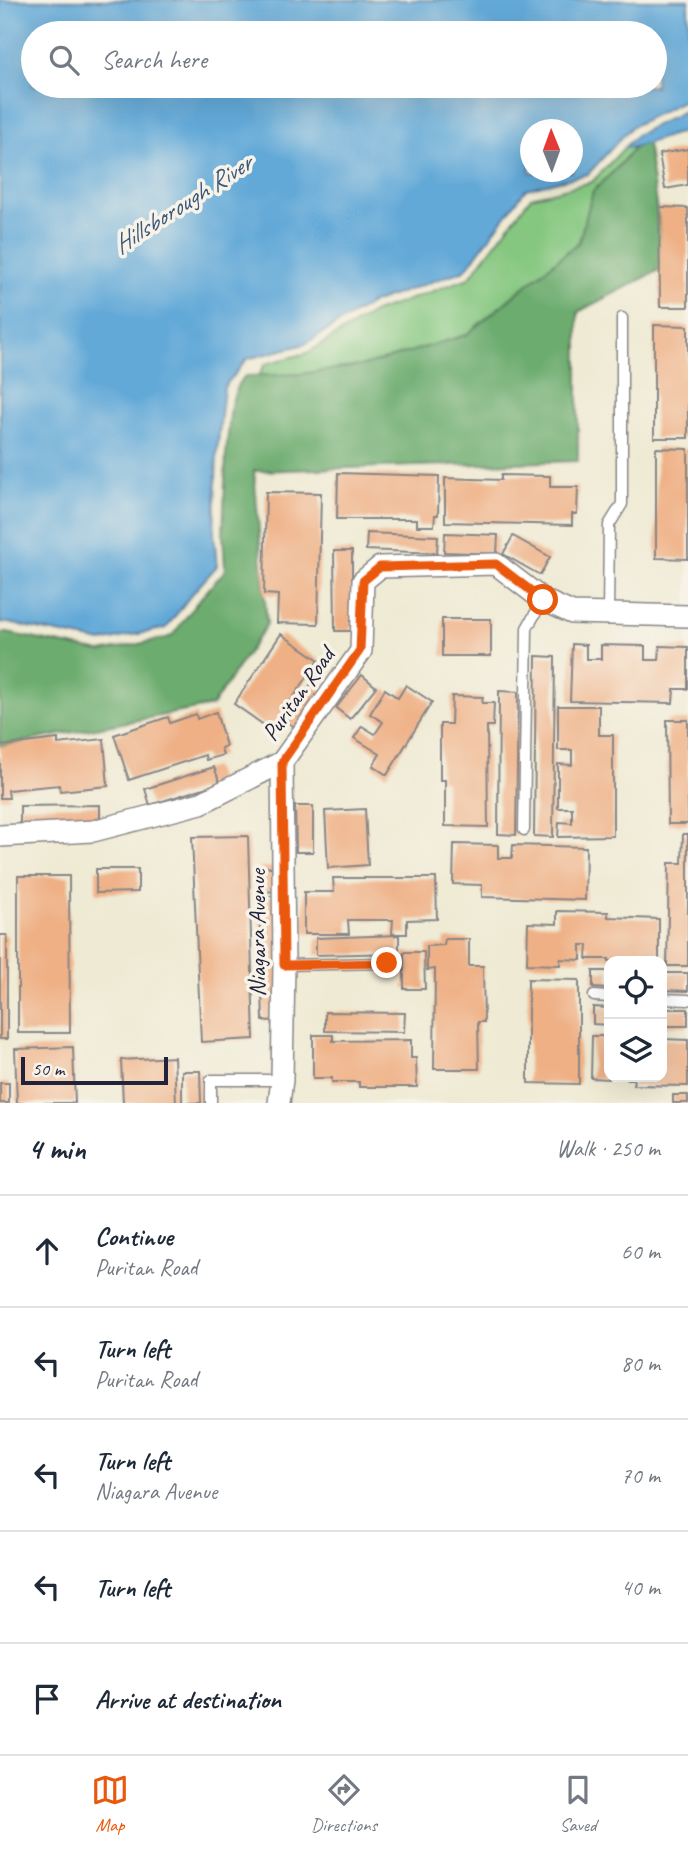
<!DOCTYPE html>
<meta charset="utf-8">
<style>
:root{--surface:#fff;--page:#f6f6f7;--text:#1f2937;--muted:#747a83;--line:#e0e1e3;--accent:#ea580c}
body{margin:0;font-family:Caveat,sans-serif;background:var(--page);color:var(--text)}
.controls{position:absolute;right:21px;bottom:21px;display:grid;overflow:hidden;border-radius:14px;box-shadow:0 7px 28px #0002}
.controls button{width:63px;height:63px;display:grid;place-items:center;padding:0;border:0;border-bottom:2px solid var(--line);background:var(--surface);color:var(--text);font:35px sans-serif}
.compass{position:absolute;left:520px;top:119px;width:63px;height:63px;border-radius:50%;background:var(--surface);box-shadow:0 7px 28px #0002;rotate:359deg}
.scale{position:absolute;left:21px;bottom:18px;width:147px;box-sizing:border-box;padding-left:7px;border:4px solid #22223b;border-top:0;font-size:19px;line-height:24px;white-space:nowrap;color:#22223b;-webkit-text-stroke:5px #f7f3e8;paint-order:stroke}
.stop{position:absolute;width:21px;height:21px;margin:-16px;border:5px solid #ea580c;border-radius:50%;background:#fff}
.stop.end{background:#ea580c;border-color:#fff;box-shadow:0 2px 7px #0008}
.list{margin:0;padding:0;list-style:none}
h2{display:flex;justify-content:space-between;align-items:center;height:91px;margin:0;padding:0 28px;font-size:30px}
h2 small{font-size:23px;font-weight:400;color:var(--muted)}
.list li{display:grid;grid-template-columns:46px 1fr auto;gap:21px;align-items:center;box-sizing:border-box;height:112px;padding:0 28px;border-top:2px solid var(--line)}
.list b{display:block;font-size:26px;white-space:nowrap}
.list p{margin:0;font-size:23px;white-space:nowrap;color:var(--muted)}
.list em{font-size:23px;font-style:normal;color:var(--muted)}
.icon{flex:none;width:38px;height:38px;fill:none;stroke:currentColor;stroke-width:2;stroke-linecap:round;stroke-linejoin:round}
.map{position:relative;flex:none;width:688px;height:1103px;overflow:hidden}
.search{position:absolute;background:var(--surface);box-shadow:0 7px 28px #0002;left:21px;right:21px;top:21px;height:77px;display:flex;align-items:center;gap:18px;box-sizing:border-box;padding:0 24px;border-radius:38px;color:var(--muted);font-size:26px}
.sheet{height:651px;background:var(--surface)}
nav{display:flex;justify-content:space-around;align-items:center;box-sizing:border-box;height:98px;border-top:2px solid var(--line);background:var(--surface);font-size:19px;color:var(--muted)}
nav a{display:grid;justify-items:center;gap:4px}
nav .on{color:var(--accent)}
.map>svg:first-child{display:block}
</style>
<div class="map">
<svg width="688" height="1103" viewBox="0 0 688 1103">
<rect width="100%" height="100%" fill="#f7f3e8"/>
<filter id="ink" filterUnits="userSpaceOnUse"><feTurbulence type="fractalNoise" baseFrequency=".0143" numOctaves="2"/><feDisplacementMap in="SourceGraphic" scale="14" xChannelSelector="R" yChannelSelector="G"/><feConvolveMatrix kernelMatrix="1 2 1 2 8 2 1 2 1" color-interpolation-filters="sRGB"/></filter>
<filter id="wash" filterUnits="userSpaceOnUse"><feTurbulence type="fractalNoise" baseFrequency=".00686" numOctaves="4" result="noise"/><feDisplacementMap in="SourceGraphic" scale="28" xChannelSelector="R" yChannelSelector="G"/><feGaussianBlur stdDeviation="1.57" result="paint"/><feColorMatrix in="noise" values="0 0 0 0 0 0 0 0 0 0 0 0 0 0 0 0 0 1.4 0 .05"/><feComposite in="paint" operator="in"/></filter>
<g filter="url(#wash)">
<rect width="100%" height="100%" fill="#efead3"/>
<path fill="#85c780" stroke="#54745e" stroke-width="2" d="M624,148H634L616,169L593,191L579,242L466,335L366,365L300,374L259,376L265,364L307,353L375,312L469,278L531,197L592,182Z"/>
<path fill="#6cac6e" stroke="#476754" stroke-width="2" d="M647,142L665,267L578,312V461L254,471L267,624L212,706L0,746V633H7L101,652L167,638L173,635L198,601L223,573L225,568L223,534L226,453L231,405L238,384L245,376L301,374L366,365L466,335L579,242L593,191L616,169L634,148Z"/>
<g fill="#62a9d8" stroke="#42668a" stroke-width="2" fill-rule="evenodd">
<path d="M0,0H688V98L631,127L588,174L526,189L465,270L372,303L305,344L247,359L224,387L217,453L214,534L217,566L191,595L166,628L102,642L8,623H0ZM33,33H655V86H33ZM530,130H572V172H530Z"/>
<path d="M688,109V132C665,133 646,148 624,148L636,135Z"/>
</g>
<g id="blocks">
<g fill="#efb085">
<path d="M688,149V185L665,189L659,154Z"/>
<path d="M659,207L688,208V307H660Z"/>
<path d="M654,325L688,326V438H654Z"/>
<path d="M656,448L688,449V559L656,558Z"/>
<path d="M338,473L439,476L438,515H435L434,526H417V519H337Z"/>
<path d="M501,475L550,476V487H578L577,514H572V525L445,522V478L501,480Z"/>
<path d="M266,492L321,493L318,624L277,623L278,595L264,594Z"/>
<path d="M367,533L438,536L437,553L366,550Z"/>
<path d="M445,533L498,535L497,554L444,552Z"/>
<path d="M513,536L550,557L540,575L503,554Z"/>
<path d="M334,551H352V631H335Z"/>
<rect x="442" y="619" width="49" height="37"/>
<path d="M281,634L319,660L271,730L234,704Z"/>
<path d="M572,644L586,645V659H601V645L645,646V660H659L660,646L688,647V689H674L673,703L570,701Z"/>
<path d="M536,656L555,657L553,837L534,836Z"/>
<path d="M362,675L376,687L350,719L336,708Z"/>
<path d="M311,684L326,693L300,731L286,721Z"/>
<path d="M406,685L432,702L387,775L373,766L380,754L354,738L362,726L375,734L383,722L370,714L385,689L398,698Z"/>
<path d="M499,691L518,692L516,835L498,834Z"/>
<path d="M452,696L483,697L482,703H494L493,726H487L488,827L445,826V780H440V724H451Z"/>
<path d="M558,706H599V735H613V836L558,837L559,822L572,823V808H558V764L572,765V750H558Z"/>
<path d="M216,712L226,746L221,748L223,755L206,760L205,755L129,780L114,735L168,717L170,723L196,714L197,719Z"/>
<path d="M667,720H688V824H668Z"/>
<path d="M58,739V744L104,739L108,786L60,791L59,785L8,790L9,798H0V746Z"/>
<path d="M214,767L220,783L150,805L145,789Z"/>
<path d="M100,805V824H20V806Z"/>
<path d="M295,806H313V852H296Z"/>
<path d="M365,809L368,865L328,868L325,811Z"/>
<path d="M683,834H688V966H667L669,863H682Z"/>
<path d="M248,836L254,1039L201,1042L192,837Z"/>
<path d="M454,844L498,845V858H512L513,845L586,847L585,900L482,897V885L453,884Z"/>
<path d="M260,867H279L278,892L259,891Z"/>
<path d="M96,869H138V892L96,893Z"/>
<path d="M18,876H69L70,1033H18Z"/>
<path d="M333,878H436L437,919L407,920V934H392L393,920H348L349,934H304V892H334Z"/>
<path d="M259,896H278L282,1020L263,1021Z"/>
<path d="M557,911L608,912V917L659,919V961H609V959H587L588,945H581V960L560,959V965L527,964L528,923L557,924Z"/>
<rect x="0" y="935" width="7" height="104"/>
<path d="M399,935V953L316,955V938Z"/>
<path d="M445,939H469V966H483L484,1022H478L479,1069H434L435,969L427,970V946L444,945Z"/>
<path d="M404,952H424L425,989H404Z"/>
<path d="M593,971H609V989L593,988Z"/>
<path d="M662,973H688V991L662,990Z"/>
<path d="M528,979L579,980V1084L528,1083Z"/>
<path d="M593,1007L609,1008V1025L593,1024Z"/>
<rect x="662" y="1009" width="26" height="17"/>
<path d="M325,1012L405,1013L404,1032L325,1031Z"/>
<path d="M313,1035H333V1041L411,1040V1058H416L417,1087H359V1082H332V1078H313Z"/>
<path d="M592,1036H608L609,1079L591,1078Z"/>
<path d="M662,1039L688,1040V1086L633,1085L634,1079H626V1077H662Z"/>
<path d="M73,1047L75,1103H17L15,1049Z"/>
<path d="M174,1057L176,1103H123L121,1060Z"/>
<path d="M182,1071H200L201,1103H182Z"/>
<rect x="0" y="1083" width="9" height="20"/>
<rect x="673" y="1095" width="15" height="8"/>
</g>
</g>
</g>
<g filter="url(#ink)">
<use href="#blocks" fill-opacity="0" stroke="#888687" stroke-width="2"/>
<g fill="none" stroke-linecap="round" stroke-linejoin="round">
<defs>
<g id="lane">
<path d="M608,614L609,525L622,504V318"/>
<path d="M524,830L527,628L543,600"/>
<path d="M284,965L387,963"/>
<path d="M594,996L609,997"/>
<path d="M662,999L688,1000"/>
<path d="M211,1103V1080H282"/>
</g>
<g id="street">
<path d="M0,836L93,831L201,803L282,762L361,651L363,581L380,567L496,564L543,600L572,613L688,616"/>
<path d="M279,1103L282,1080L284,965L282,762"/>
</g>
</defs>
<use href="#lane" stroke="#888687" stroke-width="13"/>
<use href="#street" stroke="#888687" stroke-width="24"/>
<use href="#lane" stroke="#fff" stroke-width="10"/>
<use href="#street" stroke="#fff" stroke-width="21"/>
</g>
</g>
<g fill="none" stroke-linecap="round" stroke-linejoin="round" filter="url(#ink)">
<path stroke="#ea580c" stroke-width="9" d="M387,963L284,965L282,762L360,650L363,581L380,567L496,564L543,600"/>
</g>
<g text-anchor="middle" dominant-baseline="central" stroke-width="7" stroke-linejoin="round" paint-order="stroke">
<g font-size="24" fill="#22223b" stroke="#f7f3e8">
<text transform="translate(298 694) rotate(-55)">Puritan Road</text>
<text transform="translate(257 933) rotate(-90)">Niagara Avenue</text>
</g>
<g font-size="26" font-style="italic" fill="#3c587a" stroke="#f7f3e8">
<text transform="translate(182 204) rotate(-33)">Hillsborough River</text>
</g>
</g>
</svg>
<div class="controls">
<button><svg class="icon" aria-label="locate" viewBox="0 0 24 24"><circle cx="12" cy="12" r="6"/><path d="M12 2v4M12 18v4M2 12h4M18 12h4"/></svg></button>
<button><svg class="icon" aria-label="layers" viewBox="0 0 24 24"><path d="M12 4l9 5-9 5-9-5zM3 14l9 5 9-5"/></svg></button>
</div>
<svg class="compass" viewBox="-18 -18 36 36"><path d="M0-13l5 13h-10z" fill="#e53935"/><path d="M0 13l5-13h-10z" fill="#747a83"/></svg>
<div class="scale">50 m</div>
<div class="stop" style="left:543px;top:600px"></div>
<div class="stop end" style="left:387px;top:963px"></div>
<div class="search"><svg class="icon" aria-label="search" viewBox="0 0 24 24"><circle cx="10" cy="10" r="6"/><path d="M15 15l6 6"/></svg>Search here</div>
</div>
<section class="sheet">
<h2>4 min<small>Walk · 250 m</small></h2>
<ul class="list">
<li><svg class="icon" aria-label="ahead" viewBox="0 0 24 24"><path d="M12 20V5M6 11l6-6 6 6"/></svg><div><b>Continue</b><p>Puritan Road</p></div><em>60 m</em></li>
<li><svg class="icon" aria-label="left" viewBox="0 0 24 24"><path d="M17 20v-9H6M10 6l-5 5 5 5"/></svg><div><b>Turn left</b><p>Puritan Road</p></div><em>80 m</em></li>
<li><svg class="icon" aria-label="left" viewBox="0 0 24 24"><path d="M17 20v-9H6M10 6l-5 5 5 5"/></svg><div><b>Turn left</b><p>Niagara Avenue</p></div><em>70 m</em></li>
<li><svg class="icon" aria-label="left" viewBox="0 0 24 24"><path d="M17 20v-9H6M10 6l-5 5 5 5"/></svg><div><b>Turn left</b></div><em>40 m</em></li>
<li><svg class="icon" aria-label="arrive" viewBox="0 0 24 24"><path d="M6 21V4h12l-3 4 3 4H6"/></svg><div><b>Arrive at destination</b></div></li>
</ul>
</section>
<nav>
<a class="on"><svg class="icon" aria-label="map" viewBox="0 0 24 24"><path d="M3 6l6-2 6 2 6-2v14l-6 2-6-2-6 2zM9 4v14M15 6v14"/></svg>Map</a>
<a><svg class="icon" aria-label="directions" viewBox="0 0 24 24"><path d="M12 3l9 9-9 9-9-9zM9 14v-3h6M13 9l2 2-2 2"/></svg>Directions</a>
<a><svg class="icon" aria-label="saved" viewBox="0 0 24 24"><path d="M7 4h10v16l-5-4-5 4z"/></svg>Saved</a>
</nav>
